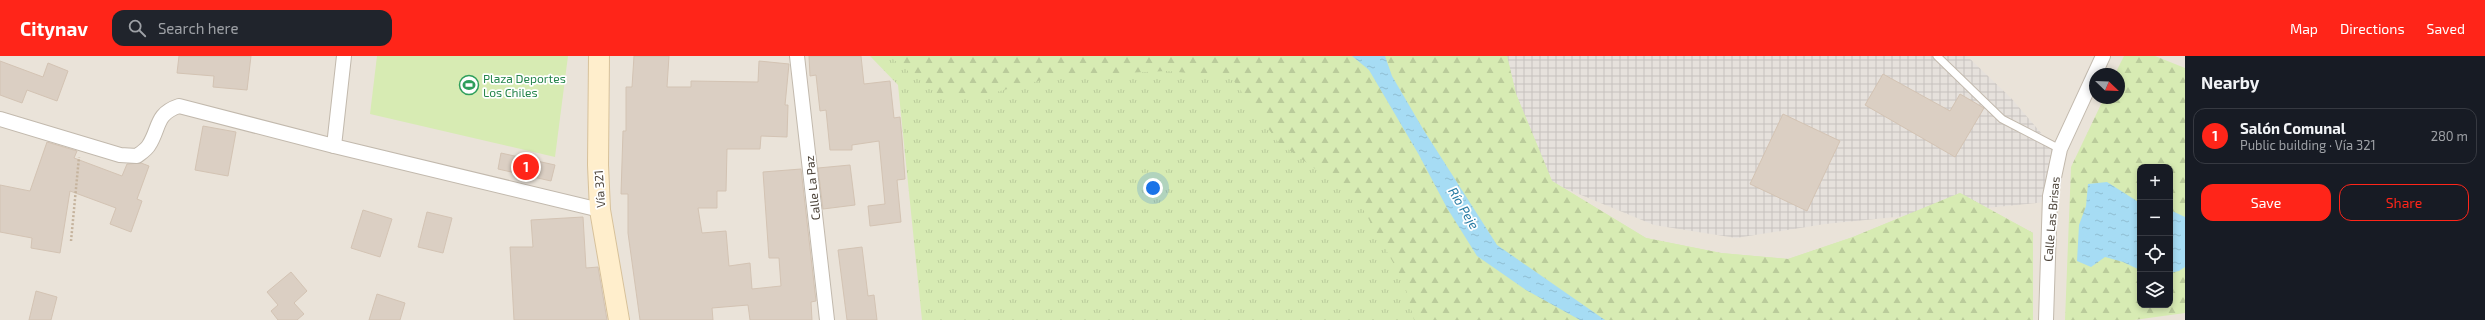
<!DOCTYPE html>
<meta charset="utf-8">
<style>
:root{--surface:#171b24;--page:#20242c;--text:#f1f3f6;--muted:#9ea1a6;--line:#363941;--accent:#ff2519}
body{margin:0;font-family:"Exo 2",sans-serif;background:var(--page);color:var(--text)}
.controls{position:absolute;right:12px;bottom:12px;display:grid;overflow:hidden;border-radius:8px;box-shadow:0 2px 6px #0003}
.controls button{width:36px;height:36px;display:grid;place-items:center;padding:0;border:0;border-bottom:1px solid var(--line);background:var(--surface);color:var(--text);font:20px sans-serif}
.compass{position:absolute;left:2089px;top:12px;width:36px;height:36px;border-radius:50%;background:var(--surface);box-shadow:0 2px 6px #0003;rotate:113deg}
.you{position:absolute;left:1153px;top:132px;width:14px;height:14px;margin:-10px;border:3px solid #fff;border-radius:50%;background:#1a73e8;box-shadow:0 0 0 6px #1a73e833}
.badge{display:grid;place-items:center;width:26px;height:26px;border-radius:50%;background:var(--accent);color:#fff;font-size:13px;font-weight:700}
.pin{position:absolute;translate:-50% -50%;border:2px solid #fff;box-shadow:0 1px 4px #0006}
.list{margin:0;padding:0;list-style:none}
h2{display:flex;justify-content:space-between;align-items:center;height:52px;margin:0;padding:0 16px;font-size:17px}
h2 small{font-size:13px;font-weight:400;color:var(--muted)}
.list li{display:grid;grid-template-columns:26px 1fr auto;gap:12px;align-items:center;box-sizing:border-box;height:56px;margin:0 8px 8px;padding:0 8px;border:1px solid var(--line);border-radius:12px}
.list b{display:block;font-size:15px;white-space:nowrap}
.list p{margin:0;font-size:13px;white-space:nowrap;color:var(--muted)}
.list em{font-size:13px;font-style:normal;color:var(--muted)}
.actions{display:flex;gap:8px;padding:12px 16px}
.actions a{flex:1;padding:9px 0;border:1px solid var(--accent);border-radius:12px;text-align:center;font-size:14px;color:var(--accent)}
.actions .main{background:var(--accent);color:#fff}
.icon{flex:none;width:22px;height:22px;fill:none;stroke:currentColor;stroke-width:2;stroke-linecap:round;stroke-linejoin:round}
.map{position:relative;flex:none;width:2185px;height:264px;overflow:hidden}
header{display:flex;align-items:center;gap:24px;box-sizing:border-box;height:56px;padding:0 20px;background:var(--accent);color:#fff}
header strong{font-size:19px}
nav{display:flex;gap:22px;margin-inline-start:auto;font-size:14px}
.search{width:280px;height:36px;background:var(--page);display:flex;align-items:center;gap:10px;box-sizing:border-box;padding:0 14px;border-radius:12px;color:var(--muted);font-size:15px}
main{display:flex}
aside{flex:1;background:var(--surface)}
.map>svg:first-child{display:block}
</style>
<header>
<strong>Citynav</strong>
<div class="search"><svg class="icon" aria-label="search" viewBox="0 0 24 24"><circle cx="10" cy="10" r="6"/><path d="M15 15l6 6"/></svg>Search here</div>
<nav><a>Map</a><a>Directions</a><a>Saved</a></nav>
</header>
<main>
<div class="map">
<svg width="2185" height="264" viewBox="0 0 2185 264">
<defs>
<pattern id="industrial-grid" width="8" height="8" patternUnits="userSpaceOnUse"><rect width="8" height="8" fill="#e6e1dc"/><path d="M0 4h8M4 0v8" fill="none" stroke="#c7c2be"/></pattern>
<pattern id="grass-tufts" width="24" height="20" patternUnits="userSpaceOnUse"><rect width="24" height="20" fill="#d7ebb3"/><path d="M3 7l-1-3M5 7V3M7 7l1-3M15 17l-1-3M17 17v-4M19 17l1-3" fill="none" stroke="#bacb9b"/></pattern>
<pattern id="forest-firs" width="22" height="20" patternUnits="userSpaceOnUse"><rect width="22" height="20" fill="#d7ebb3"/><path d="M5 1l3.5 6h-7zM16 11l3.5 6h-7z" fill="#bacb9b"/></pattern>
<pattern id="water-ripples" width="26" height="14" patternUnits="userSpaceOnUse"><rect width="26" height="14" fill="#a6dcf4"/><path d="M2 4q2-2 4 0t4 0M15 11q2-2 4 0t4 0" fill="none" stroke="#90bed2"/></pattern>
</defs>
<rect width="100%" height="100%" fill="#f6f2eb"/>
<path fill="#eae3d9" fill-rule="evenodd" d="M0,0H2185V264H0ZM2095,18H2119V42H2095ZM2140,111H2170V249H2140Z"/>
<path fill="url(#industrial-grid)" d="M1499,0H1967L2011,42L2054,92L2046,146L1825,168L1736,182L1654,169L1518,113Z"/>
<path fill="url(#grass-tufts)" d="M870,0H1507L1516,38L1552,125L1646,182L1721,197L1788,203L1853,181L1960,137L2033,177V264H922L898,29Z"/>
<g fill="url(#forest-firs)" fill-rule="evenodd">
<path d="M889,0H1352L1369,14L1419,99L1447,152L1563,253L1580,264H1414L1404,226L1358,144L1278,86L1231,21L1167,15L1057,20L981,40L939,39Z"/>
<path d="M1385,0H1507L1516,38L1552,125L1646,182L1721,197L1788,203L1853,181L1960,137L2033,177V264H1605L1497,189L1423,73L1392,20Z"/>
<path d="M2124,0H2155L2185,12V257L2134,264H2065L2071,111L2104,42H2119V18H2115ZM2140,111H2170V249H2140Z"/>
</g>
<path fill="#d7ebb3" d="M377,0H568L555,101L370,58Z"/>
<g fill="url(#water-ripples)">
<path d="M1352,0H1385L1392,20L1423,73L1497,189L1605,264H1580L1526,234L1477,200L1447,152L1419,99L1369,14Z"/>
<path d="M2107,126L2140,147V214L2123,206L2105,201L2091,211L2077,205L2079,169L2086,150L2088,128Z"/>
<path d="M2170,154L2185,161V211L2179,215L2170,217Z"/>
</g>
<g fill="#dbcfc3" stroke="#d3c3b3">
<path d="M179,0H251L247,34L213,31L214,20L177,17Z"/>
<path d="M634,0H669L667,31H691V25L758,26L759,5L789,8L785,49H788L787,81L761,80L760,93H727L726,135H717V152H698L702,177L726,175L729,210L750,207L752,233L781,230L779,202H769L763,116L801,113L816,245L811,246L812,264H750L748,249L712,252L713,264H640L628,177V138H621L623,75H626V31H632Z"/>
<path d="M809,0H861L864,28L890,25L894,62L900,61L902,82L905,123L897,124L901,166L870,170L868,150L885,148L879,85L852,89V94H830L826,54L820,55L816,19L810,20Z"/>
<path d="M0,5L43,21L48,7L68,15L57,45L27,34L22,47L0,39Z"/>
<path d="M1883,18L1950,55L1960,38L1984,52L1955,101L1865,49Z"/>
<path d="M1783,58L1840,85L1807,155L1750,128Z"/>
<path d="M203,70L236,76L228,120L195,114Z"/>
<path d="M47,86L77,95L74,102L122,120L127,108L141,107L149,110L137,143L142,145L131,176L110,168L116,152L70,135L60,197L31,192L32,182L0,176V129L30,135Z"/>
<path d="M501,97L555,109L551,125L498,113Z"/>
<path d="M850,109L855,149L823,153L818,112Z"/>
<path d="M363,154L392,163L380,201L351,192Z"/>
<path d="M427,156L452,162L443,197L418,191Z"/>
<path d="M583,161L586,212L598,211L607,264H514L510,191H533L531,164Z"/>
<path d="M862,191L868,240L874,239L877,264H847L838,194Z"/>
<path d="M291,216L307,235L294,247L304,258L297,264H278L271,255L278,249L267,236Z"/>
<path d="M36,235L57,241L51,264H29Z"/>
<path d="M377,238L405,247L400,264H369Z"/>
</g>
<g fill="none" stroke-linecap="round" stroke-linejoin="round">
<defs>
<path id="lane" d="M1937,0L2002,63L2060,93"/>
<g id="street">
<path d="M344,0L334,90L600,154"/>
<path d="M797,0L827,264"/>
<path d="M0,63L120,99L137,100C141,97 147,93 149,89C160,72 155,58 179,50L334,90"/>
<path d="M2046,264L2050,140L2060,93L2103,0"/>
</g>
<path id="secondary" d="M599,0L598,109L600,154L619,264"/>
</defs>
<use href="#lane" stroke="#c2b9ad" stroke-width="9"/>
<use href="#street" stroke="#c2b9ad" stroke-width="16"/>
<use href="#secondary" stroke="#d7c19a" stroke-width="22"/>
<path stroke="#c5b39d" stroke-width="2.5" stroke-dasharray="2 2" stroke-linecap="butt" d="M71,185L79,101"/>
<use href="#lane" stroke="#fff" stroke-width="7"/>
<use href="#street" stroke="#fff" stroke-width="14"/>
<use href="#secondary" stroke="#fec" stroke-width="20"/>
</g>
<defs>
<symbol id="stadium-ring" viewBox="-11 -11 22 22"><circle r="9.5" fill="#fff" stroke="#2e9e5b" stroke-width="1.5"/><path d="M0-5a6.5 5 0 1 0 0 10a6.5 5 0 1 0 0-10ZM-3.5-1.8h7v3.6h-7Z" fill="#2e9e5b"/></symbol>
</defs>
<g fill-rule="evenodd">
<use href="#stadium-ring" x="458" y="18" width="22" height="22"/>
</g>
<g text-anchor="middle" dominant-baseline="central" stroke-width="3.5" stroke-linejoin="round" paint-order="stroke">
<g font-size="12" fill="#27864d" stroke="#fff" text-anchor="start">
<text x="483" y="22">Plaza Deportes<tspan x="483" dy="14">Los Chiles</tspan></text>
</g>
<g font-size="12" fill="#4b4238" stroke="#fff">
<text transform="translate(812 132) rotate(-96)">Calle La Paz</text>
<text transform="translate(599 133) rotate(-94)">Vía 321</text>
<text transform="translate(2051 163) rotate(-85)">Calle Las Brisas</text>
</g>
<g font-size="13" font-style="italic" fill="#277ba3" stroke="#fff">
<text transform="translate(1464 152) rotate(59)">Río Peje</text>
</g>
</g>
</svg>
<div class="controls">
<button>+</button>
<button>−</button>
<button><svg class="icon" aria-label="locate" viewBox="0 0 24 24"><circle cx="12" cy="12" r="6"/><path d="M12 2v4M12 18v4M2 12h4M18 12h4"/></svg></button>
<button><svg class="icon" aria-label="layers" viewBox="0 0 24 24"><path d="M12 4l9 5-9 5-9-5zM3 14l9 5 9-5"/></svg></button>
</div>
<svg class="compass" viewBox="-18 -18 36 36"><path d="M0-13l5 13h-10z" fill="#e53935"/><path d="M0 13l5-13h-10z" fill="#9ea1a6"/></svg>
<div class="you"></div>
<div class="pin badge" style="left:526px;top:111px">1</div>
</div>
<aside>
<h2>Nearby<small></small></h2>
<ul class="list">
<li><span class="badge">1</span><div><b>Salón Comunal</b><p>Public building · Vía 321</p></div><em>280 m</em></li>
</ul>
<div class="actions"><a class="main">Save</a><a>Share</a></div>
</aside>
</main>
